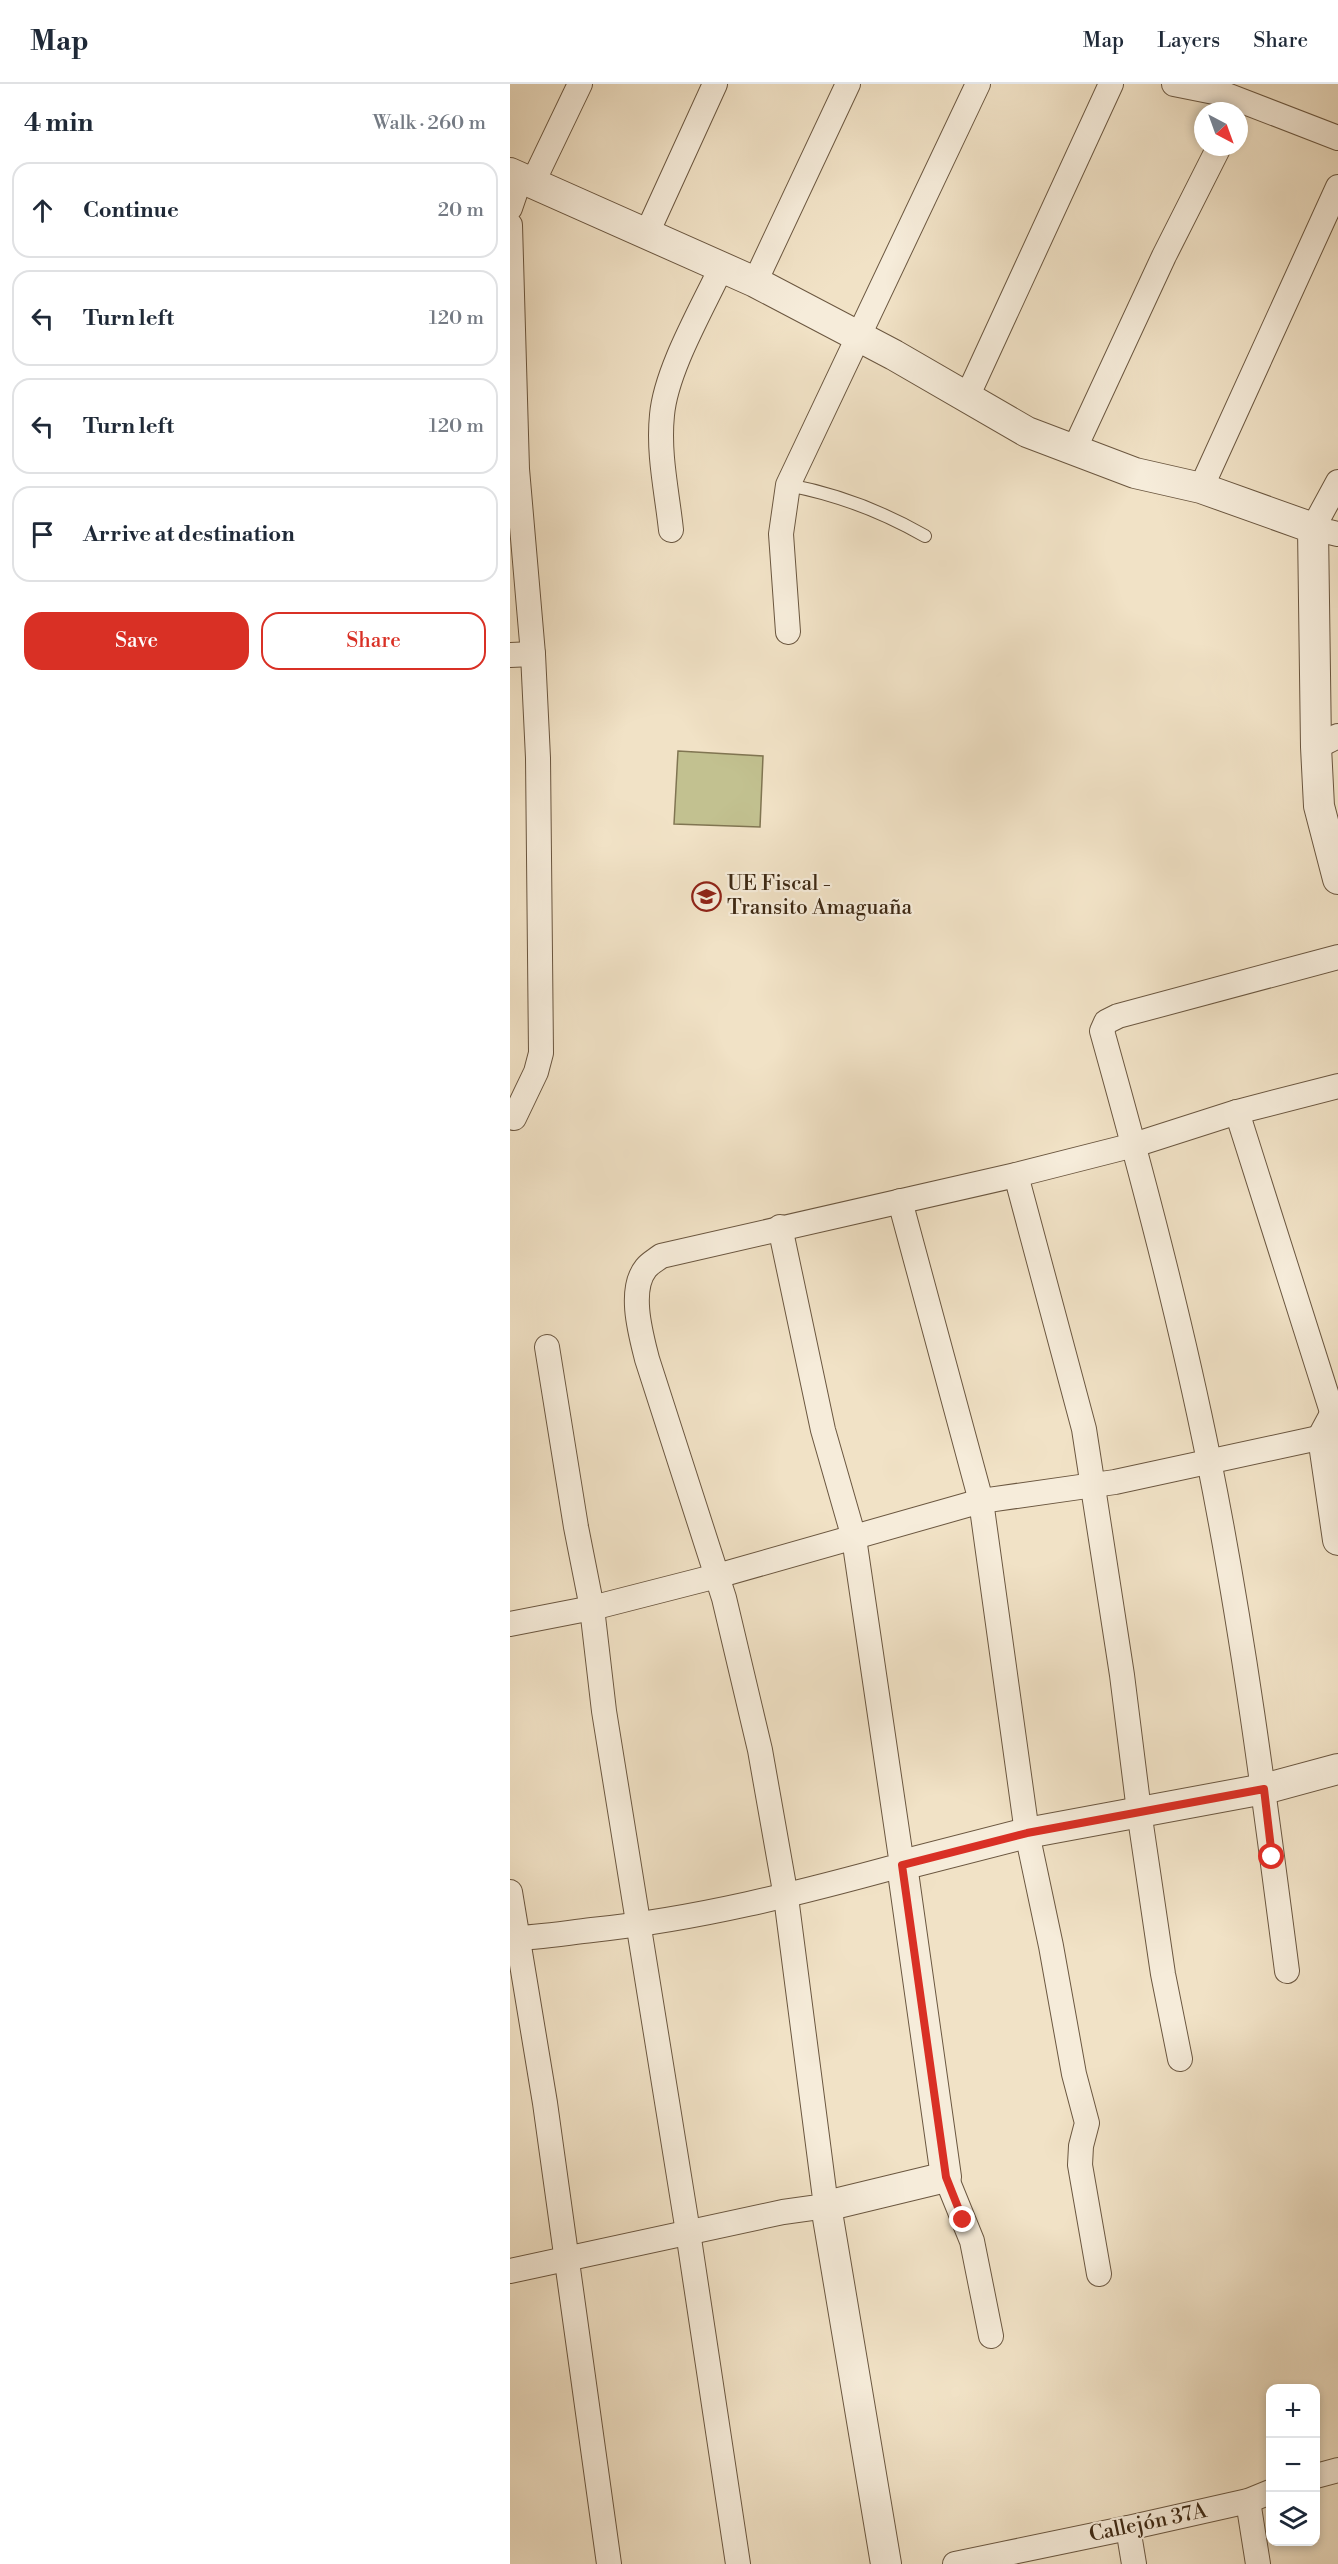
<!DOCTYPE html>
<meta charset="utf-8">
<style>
:root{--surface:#fff;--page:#f2f2f3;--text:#1f2937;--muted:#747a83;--line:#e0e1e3;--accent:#d93025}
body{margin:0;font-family:"Libre Bodoni",serif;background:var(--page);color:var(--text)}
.controls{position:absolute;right:18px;bottom:18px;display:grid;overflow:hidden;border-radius:12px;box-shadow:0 3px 9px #0003}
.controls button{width:54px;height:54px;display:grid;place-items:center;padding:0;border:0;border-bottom:2px solid var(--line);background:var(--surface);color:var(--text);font:30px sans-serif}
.compass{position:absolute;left:684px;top:18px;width:54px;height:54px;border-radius:50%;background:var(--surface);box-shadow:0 3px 9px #0003;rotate:139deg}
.stop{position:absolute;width:18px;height:18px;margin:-14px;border:4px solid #d93025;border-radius:50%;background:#fff}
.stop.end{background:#d93025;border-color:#fff;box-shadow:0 2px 6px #0008}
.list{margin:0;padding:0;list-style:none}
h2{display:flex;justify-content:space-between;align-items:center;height:78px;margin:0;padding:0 24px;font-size:26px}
h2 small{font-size:20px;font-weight:400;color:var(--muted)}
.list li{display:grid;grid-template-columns:39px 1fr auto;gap:18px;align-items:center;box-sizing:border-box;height:96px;margin:0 12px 12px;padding:0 12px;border:2px solid var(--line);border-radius:18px}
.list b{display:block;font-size:22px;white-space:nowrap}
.list em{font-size:20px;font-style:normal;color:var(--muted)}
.actions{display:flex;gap:12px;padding:18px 24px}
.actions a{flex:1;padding:14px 0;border:2px solid var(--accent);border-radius:18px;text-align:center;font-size:21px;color:var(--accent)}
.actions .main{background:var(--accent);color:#fff}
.icon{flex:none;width:33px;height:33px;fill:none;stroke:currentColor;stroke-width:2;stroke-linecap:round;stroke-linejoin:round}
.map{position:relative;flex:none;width:828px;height:2480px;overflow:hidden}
header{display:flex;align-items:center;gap:36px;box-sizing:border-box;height:84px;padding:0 30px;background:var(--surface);border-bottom:2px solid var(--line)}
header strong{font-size:28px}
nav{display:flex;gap:33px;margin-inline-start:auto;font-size:21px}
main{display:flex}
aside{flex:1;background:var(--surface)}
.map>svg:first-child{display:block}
</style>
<header>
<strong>Map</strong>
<nav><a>Map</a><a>Layers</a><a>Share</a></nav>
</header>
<main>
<aside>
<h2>4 min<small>Walk · 260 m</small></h2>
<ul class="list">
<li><svg class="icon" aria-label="ahead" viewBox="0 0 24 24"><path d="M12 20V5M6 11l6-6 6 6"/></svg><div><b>Continue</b></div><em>20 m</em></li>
<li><svg class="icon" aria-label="left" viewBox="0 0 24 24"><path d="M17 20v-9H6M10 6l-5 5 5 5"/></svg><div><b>Turn left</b></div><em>120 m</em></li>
<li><svg class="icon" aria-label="left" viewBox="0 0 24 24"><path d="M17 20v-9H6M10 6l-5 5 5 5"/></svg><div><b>Turn left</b></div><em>120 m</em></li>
<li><svg class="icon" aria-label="arrive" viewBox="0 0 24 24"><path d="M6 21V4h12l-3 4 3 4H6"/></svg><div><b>Arrive at destination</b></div></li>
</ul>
<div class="actions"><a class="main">Save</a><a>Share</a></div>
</aside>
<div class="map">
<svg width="828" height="2480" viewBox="0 0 828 2480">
<rect width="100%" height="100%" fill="#f1e2c6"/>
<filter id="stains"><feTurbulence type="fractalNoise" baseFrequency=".00333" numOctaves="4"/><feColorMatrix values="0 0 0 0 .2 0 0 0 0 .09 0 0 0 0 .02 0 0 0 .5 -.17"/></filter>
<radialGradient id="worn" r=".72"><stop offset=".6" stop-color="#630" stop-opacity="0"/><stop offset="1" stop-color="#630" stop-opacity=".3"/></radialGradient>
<path fill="#c2c190" stroke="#807552" stroke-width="1.5" d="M168,667L253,672L250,743L164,740Z"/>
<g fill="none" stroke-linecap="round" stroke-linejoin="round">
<defs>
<path id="service" d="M278,401C326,410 373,428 415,452"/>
<g id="minor">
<path d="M664,0L714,10L828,54"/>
<path d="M23,98L70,0"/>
<path d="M0,124L11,92"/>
<path d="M0,141L7,385L23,570L28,674L31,969L26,988L4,1034"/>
<path d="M137,149L205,0"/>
<path d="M245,198L338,0"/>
<path d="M457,313L601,0"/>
<path d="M564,366L654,172L709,63"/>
<path d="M828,398L803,444L828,450"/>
<path d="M691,404L828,103"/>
<path d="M161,446C157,408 148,370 152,331C156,286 192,225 212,182"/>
<path d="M278,548L271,450L278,401L468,0"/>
<path d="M0,571L23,570"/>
<path d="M806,663L828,652"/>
<path d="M727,1028L824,1334L828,1333"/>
<path d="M506,1091L574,1345L612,1591L629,1727L653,1890L670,1975"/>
<path d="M390,1117L471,1417L517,1749L541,1862L564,1990L577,2039L571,2062L570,2081L589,2190"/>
<path d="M37,1263L66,1443L82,1524L94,1627L178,2148L228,2480"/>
<path d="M0,1540L82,1524L207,1492L471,1417L605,1398L813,1353"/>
<path d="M0,1808L35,2019L99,2480"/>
<path d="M0,1854C27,1854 55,1849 82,1846C188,1835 290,1809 392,1781L344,1454L313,1346L270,1143"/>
<path d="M777,1887C755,1717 733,1546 699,1377C670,1233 632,1090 592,947L596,938L608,932L828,873"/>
<path d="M436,2093L462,2157L481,2252"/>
<path d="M0,2187L273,2128L316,2122L276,1813L250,1666L214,1514L137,1275C131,1251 118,1206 136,1184C140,1179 146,1176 151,1172L506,1091L624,1061L727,1028L828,1002"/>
<path d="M806,2392L828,2386"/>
<path d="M738,2417L748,2480"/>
<path d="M618,2444L624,2480"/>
<path d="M445,2480L618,2444L738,2417L760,2408"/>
</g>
<g id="tertiary">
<path d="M0,89L245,198L384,271L517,348L625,389L691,404L803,444L806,663L809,722L828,795"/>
<path d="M828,1325L813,1353L828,1456"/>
<path d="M376,2480L316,2122L436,2093L392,1781L517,1749L754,1705L828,1685"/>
</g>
</defs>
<use href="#service" stroke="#6b5740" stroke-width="14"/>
<use href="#minor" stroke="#6b5740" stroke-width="26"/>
<use href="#tertiary" stroke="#6b5740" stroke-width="32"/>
<use href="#service" stroke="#f6ecda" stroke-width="12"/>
<use href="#minor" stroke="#f6ecda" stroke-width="24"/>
<use href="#tertiary" stroke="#f6ecda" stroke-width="30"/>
</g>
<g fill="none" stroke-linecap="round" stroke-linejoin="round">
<path stroke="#d93025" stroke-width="8" d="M453,2136L436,2093L392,1781L517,1749L754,1705L762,1773"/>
</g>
<defs>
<symbol id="school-ring" viewBox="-11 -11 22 22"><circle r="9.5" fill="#f6ecda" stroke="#8f2418" stroke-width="1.5"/><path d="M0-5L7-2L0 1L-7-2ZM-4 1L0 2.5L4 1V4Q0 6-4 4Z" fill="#8f2418"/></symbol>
</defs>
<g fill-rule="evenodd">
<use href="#school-ring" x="180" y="796" width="33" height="33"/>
</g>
<g text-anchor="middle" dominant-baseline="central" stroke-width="4.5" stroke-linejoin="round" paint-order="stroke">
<g font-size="21" fill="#3e2914" stroke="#f6ecda" text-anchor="start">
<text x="217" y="800">UE Fiscal -<tspan x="217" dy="24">Transito Amaguaña</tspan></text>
</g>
<g font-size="21" fill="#3e2914" stroke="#f6ecda">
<text transform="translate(638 2439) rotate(-12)">Callejón 37A</text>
</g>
</g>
<rect width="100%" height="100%" filter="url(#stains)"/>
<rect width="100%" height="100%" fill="url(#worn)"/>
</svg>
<div class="controls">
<button>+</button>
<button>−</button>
<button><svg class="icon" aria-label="layers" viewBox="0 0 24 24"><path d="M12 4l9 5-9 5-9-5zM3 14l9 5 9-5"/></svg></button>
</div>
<svg class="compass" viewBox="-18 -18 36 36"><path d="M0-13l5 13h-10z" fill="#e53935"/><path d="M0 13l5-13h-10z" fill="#747a83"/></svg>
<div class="stop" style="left:762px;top:1773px"></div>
<div class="stop end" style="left:453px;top:2136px"></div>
</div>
</main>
